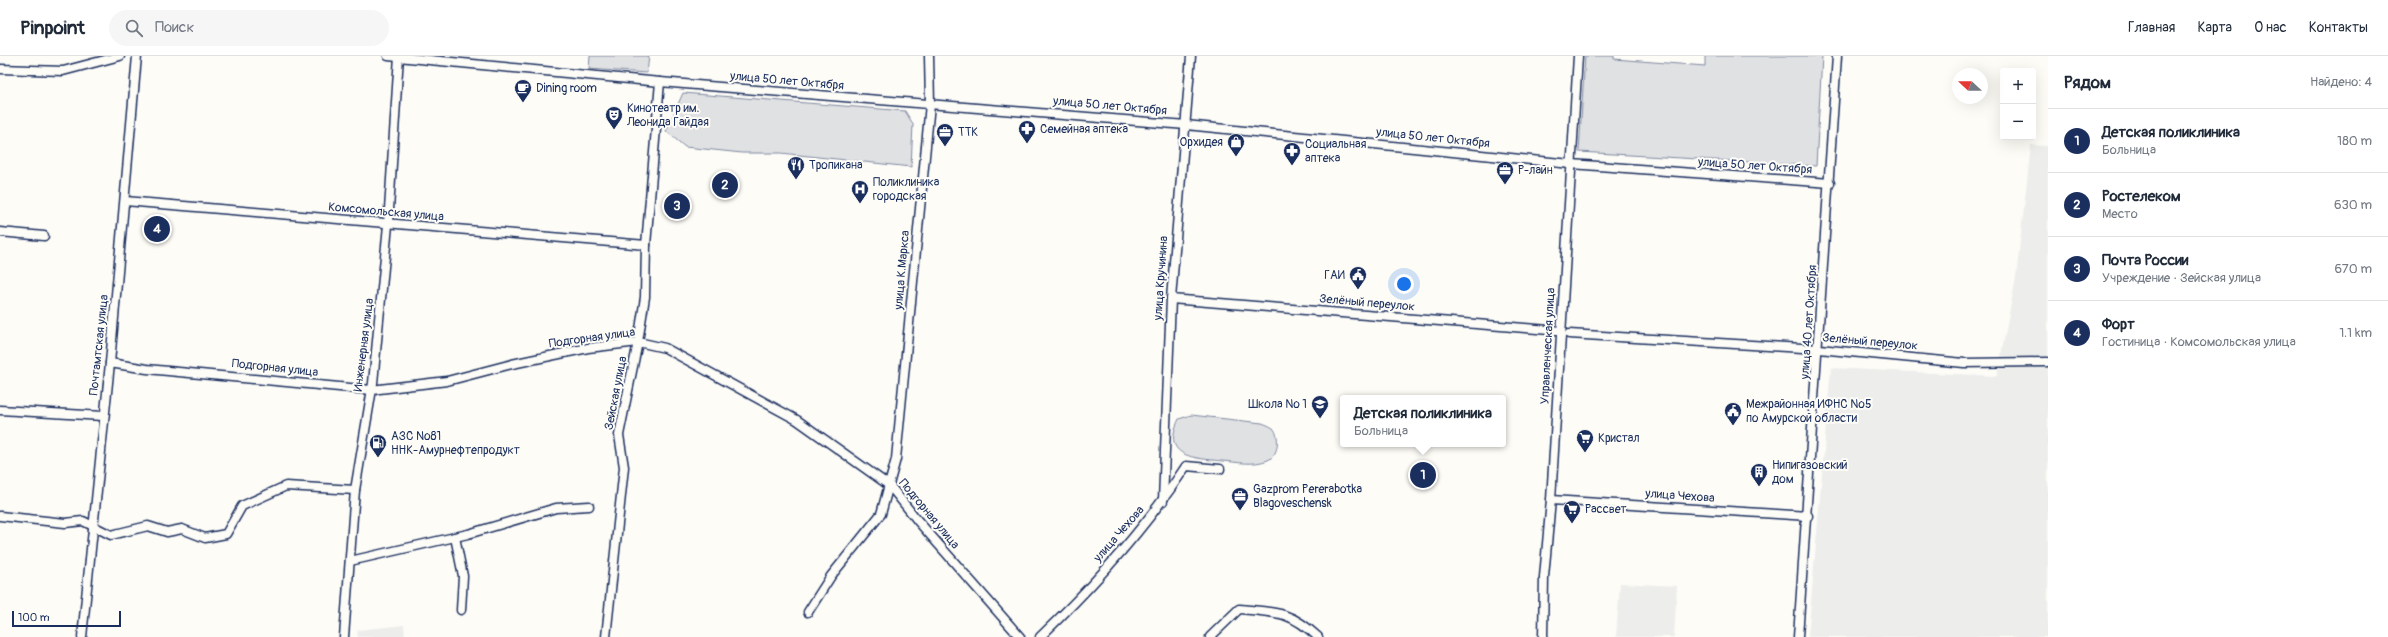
<!DOCTYPE html>
<html lang="ru">
<meta charset="utf-8">
<style>
:root{--surface:#fff;--page:#f6f6f7;--text:#1f2937;--muted:#747a83;--line:#e0e1e3;--accent:#1b2f5e}
body{margin:0;font-family:Pangolin,sans-serif;background:var(--page);color:var(--text)}
.controls{position:absolute;right:12px;top:12px;display:grid;overflow:hidden;border-radius:4px;box-shadow:0 4px 16px #0002}
.controls button{width:36px;height:36px;display:grid;place-items:center;padding:0;border:0;border-bottom:1px solid var(--line);background:var(--surface);color:var(--text);font:20px sans-serif}
.compass{position:absolute;left:1952px;top:12px;width:36px;height:36px;border-radius:50%;background:var(--surface);box-shadow:0 4px 16px #0002;rotate:292deg}
.scale{position:absolute;left:12px;bottom:10px;width:109px;box-sizing:border-box;padding-left:4px;border:2px solid #1b2f5e;border-top:0;font-size:11px;line-height:14px;white-space:nowrap;color:#1b2f5e;-webkit-text-stroke:3px #fdfcf7;paint-order:stroke}
.you{position:absolute;left:1404px;top:228px;width:14px;height:14px;margin:-10px;border:3px solid #fff;border-radius:50%;background:#1a73e8;box-shadow:0 0 0 6px #1a73e833}
.badge{display:grid;place-items:center;width:26px;height:26px;border-radius:50%;background:var(--accent);color:#fff;font-size:13px;font-weight:700}
.pin{position:absolute;translate:-50% -50%;border:2px solid #fff;box-shadow:0 1px 4px #0006}
.popup{position:absolute;left:1340px;top:339px;width:166px;height:52px;box-sizing:border-box;display:grid;place-content:center;border-radius:4px;background:var(--surface);filter:drop-shadow(0 1px 3px #0005);font-size:13px;white-space:nowrap;color:var(--muted)}
.popup b{font-size:15px;color:var(--text)}
.popup::after{content:'';position:absolute;left:50%;top:100%;margin-left:-8px;border:8px solid transparent;border-top-color:var(--surface)}
.list{margin:0;padding:0;list-style:none}
h2{display:flex;justify-content:space-between;align-items:center;height:52px;margin:0;padding:0 16px;font-size:17px}
h2 small{font-size:13px;font-weight:400;color:var(--muted)}
.list li{display:grid;grid-template-columns:26px 1fr auto;gap:12px;align-items:center;box-sizing:border-box;height:64px;padding:0 16px;border-top:1px solid var(--line)}
.list b{display:block;font-size:15px;white-space:nowrap}
.list p{margin:0;font-size:13px;white-space:nowrap;color:var(--muted)}
.list em{font-size:13px;font-style:normal;color:var(--muted)}
.icon{flex:none;width:22px;height:22px;fill:none;stroke:currentColor;stroke-width:2;stroke-linecap:round;stroke-linejoin:round}
.map{position:relative;flex:none;width:2048px;height:581px;overflow:hidden}
header{display:flex;align-items:center;gap:24px;box-sizing:border-box;height:56px;padding:0 20px;background:var(--surface);border-bottom:1px solid var(--line)}
header strong{font-size:19px}
nav{display:flex;gap:22px;margin-inline-start:auto;font-size:14px}
.search{width:280px;height:36px;background:var(--page);display:flex;align-items:center;gap:10px;box-sizing:border-box;padding:0 14px;border-radius:22px;color:var(--muted);font-size:15px}
main{display:flex}
aside{flex:1;background:var(--surface)}
.map>svg:first-child{display:block}
</style>
<header>
<strong>Pinpoint</strong>
<div class="search"><svg class="icon" aria-label="search" viewBox="0 0 24 24"><circle cx="10" cy="10" r="6"/><path d="M15 15l6 6"/></svg>Поиск</div>
<nav><a>Главная</a><a>Карта</a><a>О нас</a><a>Контакты</a></nav>
</header>
<main>
<div class="map">
<svg width="2048" height="581" viewBox="0 0 2048 581">
<rect width="100%" height="100%" fill="#fdfcf7"/>
<filter id="ink" filterUnits="userSpaceOnUse"><feTurbulence type="fractalNoise" baseFrequency=".025" numOctaves="2"/><feDisplacementMap in="SourceGraphic" scale="8" xChannelSelector="R" yChannelSelector="G"/><feConvolveMatrix kernelMatrix="1 2 1 2 8 2 1 2 1" color-interpolation-filters="sRGB"/></filter>
<g filter="url(#ink)">
<g fill="#edeeec">
<path d="M2031,89L2048,90V581H1808L1831,312L1997,320L2016,221Z"/>
<path d="M1620,527L1677,530L1674,581H1616Z"/>
<path d="M404,569L405,581H358L357,574Z"/>
</g>
<g fill="#e0e1e3" stroke="#7e88a0">
<path d="M590,0H649L647,17L589,13Z"/>
<path d="M1585,0H1614V3L1705,10V0H1822L1816,110L1579,96Z"/>
<path d="M683,37L905,55L913,68L911,111L781,97H742L685,91L666,75Z"/>
<path d="M1191,359L1262,367C1265,368 1270,370 1273,372C1280,380 1279,399 1268,404C1253,410 1238,406 1222,405C1195,402 1160,402 1179,363Z"/>
</g>
<g fill="none" stroke-linecap="round" stroke-linejoin="round">
<defs>
<g id="minor">
<path d="M388,0L660,26L1186,69L1571,108L1830,127"/>
<path d="M0,13L63,15L120,0"/>
<path d="M125,145L646,189"/>
<path d="M0,176L44,180"/>
<path d="M1171,243L1561,275"/>
<path d="M1569,278L1819,293L1964,307L2048,306"/>
<path d="M110,307L147,313L371,334L447,325L512,308L588,292L638,286L665,292L797,364L890,430L918,465L1020,581"/>
<path d="M0,354L103,360"/>
<path d="M1551,444L1808,460"/>
<path d="M1163,445L1171,243L1191,0"/>
<path d="M0,460L65,467L83,465L111,479L148,470L167,476L182,473L205,482L226,478L242,450L286,430L355,434"/>
<path d="M455,481L463,520L461,554"/>
<path d="M350,505L468,478L556,452L589,450"/>
<path d="M808,556L831,520L881,458L896,403L930,48L929,0"/>
<path d="M82,581L110,307L137,0"/>
<path d="M344,581L355,434L373,327L388,169L399,0"/>
<path d="M606,581L624,411L619,379L638,286L645,241L646,189L660,26"/>
<path d="M1040,581C1094,529 1145,473 1186,410L1220,413"/>
<path d="M1210,581L1239,553C1276,556 1290,555 1318,581"/>
<path d="M1543,581L1544,521L1551,444L1578,0"/>
<path d="M1798,581L1837,0"/>
</g>
</defs>
<use href="#minor" stroke="#1b2f5e" stroke-width="11"/>
<use href="#minor" stroke="#fdfcf7" stroke-width="8"/>
</g>
</g>
<defs>
<symbol id="cafe-pin" viewBox="-11 -11 22 30"><path d="M0 17L-7.5 6A9.5 9.5 0 1 1 7.5 6Z" fill="#1b2f5e" stroke="#fdfcf7"/><path d="M-5.5-4.5H6V0H3Q3 3.5 0 3.5H-2.5Q-5.5 3.5-5.5 0ZM3-3.2v2h1.7v-2ZM-6 4.5H4V6H-6Z" fill="#fff"/></symbol>
<symbol id="theatre-pin" viewBox="-11 -11 22 30"><path d="M0 17L-7.5 6A9.5 9.5 0 1 1 7.5 6Z" fill="#1b2f5e" stroke="#fdfcf7"/><path d="M-5-5.5Q0-4 5-5.5V0Q5 5 0 6Q-5 5-5 0ZM-3.3-2.5H-1v1.5H-3.3ZM1-2.5H3.3v1.5H1ZM-2.8 1Q0 5.5 2.8 1Z" fill="#fff"/></symbol>
<symbol id="pharmacy-pin" viewBox="-11 -11 22 30"><path d="M0 17L-7.5 6A9.5 9.5 0 1 1 7.5 6Z" fill="#1b2f5e" stroke="#fdfcf7"/><path d="M-2-6h4v4h4v4h-4v4h-4v-4h-4v-4h4Z" fill="#fff"/></symbol>
<symbol id="office-pin" viewBox="-11 -11 22 30"><path d="M0 17L-7.5 6A9.5 9.5 0 1 1 7.5 6Z" fill="#1b2f5e" stroke="#fdfcf7"/><path d="M-6-3h4V-5.5h4V-3h4V5H-6ZM-1-4.5V-3h2v-1.5ZM-6 0V1H6V0Z" fill="#fff"/></symbol>
<symbol id="shop-pin" viewBox="-11 -11 22 30"><path d="M0 17L-7.5 6A9.5 9.5 0 1 1 7.5 6Z" fill="#1b2f5e" stroke="#fdfcf7"/><path d="M-5-2.5h2.3a2.7 3.5 0 0 1 5.4 0H5L5.5 6h-11ZM-1.5-2.5h3a1.5 2.3 0 0 0-3 0Z" fill="#fff"/></symbol>
<symbol id="restaurant-pin" viewBox="-11 -11 22 30"><path d="M0 17L-7.5 6A9.5 9.5 0 1 1 7.5 6Z" fill="#1b2f5e" stroke="#fdfcf7"/><path d="M-5-6h1v4h1v-4h1v4h1v-4h1v5L-1.5 .5V6h-2V.5L-5-1ZM5-6V6H3V1.5H1.5Q1.5-4 5-6Z" fill="#fff"/></symbol>
<symbol id="hospital-pin" viewBox="-11 -11 22 30"><path d="M0 17L-7.5 6A9.5 9.5 0 1 1 7.5 6Z" fill="#1b2f5e" stroke="#fdfcf7"/><path d="M-5-5h3v3.5h4V-5h3V5h-3V1.5h-4V5h-3Z" fill="#fff"/></symbol>
<symbol id="civic-pin" viewBox="-11 -11 22 30"><path d="M0 17L-7.5 6A9.5 9.5 0 1 1 7.5 6Z" fill="#1b2f5e" stroke="#fdfcf7"/><path d="M-.6-6.5H3V-4.5H.6V-3L4-1V1h2V6H-6V1h2V-1L-.6-3ZM-1.2 2.5V6h2.4V2.5Z" fill="#fff"/></symbol>
<symbol id="school-pin" viewBox="-11 -11 22 30"><path d="M0 17L-7.5 6A9.5 9.5 0 1 1 7.5 6Z" fill="#1b2f5e" stroke="#fdfcf7"/><path d="M0-5L7-2L0 1L-7-2ZM-4 1L0 2.5L4 1V4Q0 6-4 4Z" fill="#fff"/></symbol>
<symbol id="supermarket-pin" viewBox="-11 -11 22 30"><path d="M0 17L-7.5 6A9.5 9.5 0 1 1 7.5 6Z" fill="#1b2f5e" stroke="#fdfcf7"/><path d="M-6-5.5h2.5l.6 2H6L4.5 2H-2.5L-4.4-4H-6ZM-1.5 3.2a1.3 1.3 0 1 0 .1 0ZM3 3.2a1.3 1.3 0 1 0 .1 0Z" fill="#fff"/></symbol>
<symbol id="fuel-pin" viewBox="-11 -11 22 30"><path d="M0 17L-7.5 6A9.5 9.5 0 1 1 7.5 6Z" fill="#1b2f5e" stroke="#fdfcf7"/><path d="M-5.5-6h7V0h2V4h1.3V-2.5L3-4.5l.8-.8L6-3V5H2.5V1h-1V6h-7ZM-4.2-4.7v3.2H.2V-4.7Z" fill="#fff"/></symbol>
<symbol id="building-pin" viewBox="-11 -11 22 30"><path d="M0 17L-7.5 6A9.5 9.5 0 1 1 7.5 6Z" fill="#1b2f5e" stroke="#fdfcf7"/><path d="M-4-6H4V6H1V3H-1V6H-4ZM-2.5-4.3h1.7v1.8h-1.7ZM.8-4.3h1.7v1.8H.8ZM-2.5-1h1.7V.8h-1.7ZM.8-1h1.7V.8H.8Z" fill="#fff"/></symbol>
</defs>
<g fill-rule="evenodd">
<use href="#cafe-pin" x="513" y="22" width="20" height="27"/>
<use href="#theatre-pin" x="604" y="49" width="20" height="27"/>
<use href="#pharmacy-pin" x="1017" y="63" width="20" height="27"/>
<use href="#office-pin" x="935" y="66" width="20" height="27"/>
<use href="#shop-pin" x="1226" y="76" width="20" height="27"/>
<use href="#pharmacy-pin" x="1282" y="85" width="20" height="27"/>
<use href="#restaurant-pin" x="786" y="99" width="20" height="27"/>
<use href="#office-pin" x="1495" y="104" width="20" height="27"/>
<use href="#hospital-pin" x="850" y="123" width="20" height="27"/>
<use href="#civic-pin" x="1348" y="209" width="20" height="27"/>
<use href="#school-pin" x="1310" y="338" width="20" height="27"/>
<use href="#civic-pin" x="1723" y="345" width="20" height="27"/>
<use href="#supermarket-pin" x="1575" y="372" width="20" height="27"/>
<use href="#fuel-pin" x="368" y="377" width="20" height="27"/>
<use href="#building-pin" x="1749" y="406" width="20" height="27"/>
<use href="#office-pin" x="1230" y="430" width="20" height="27"/>
<use href="#supermarket-pin" x="1562" y="443" width="20" height="27"/>
</g>
<g text-anchor="middle" dominant-baseline="central" stroke-width="4" stroke-linejoin="round" paint-order="stroke">
<g font-size="12" fill="#1b2f5e" stroke="#fdfcf7">
<text transform="translate(787 25) rotate(5)">улица 50 лет Октября</text>
<text transform="translate(1110 50) rotate(5)">улица 50 лет Октября</text>
<text transform="translate(1433 82) rotate(6)">улица 50 лет Октября</text>
<text transform="translate(1755 110) rotate(4)">улица 50 лет Октября</text>
<text transform="translate(386 156) rotate(5)">Комсомольская улица</text>
<text transform="translate(902 214) rotate(-85)">улица К.Маркса</text>
<text transform="translate(1161 222) rotate(-86)">улица Кручинина</text>
<text transform="translate(1367 247) rotate(5)">Зелёный переулок</text>
<text transform="translate(1809 266) rotate(-86)">улица 40 лет Октября</text>
<text transform="translate(592 282) rotate(-8)">Подгорная улица</text>
<text transform="translate(1870 286) rotate(5)">Зелёный переулок</text>
<text transform="translate(99 289) rotate(-84)">Почтамтская улица</text>
<text transform="translate(364 289) rotate(-83)">Инженерная улица</text>
<text transform="translate(1548 290) rotate(-87)">Управленческая улица</text>
<text transform="translate(275 312) rotate(6)">Подгорная улица</text>
<text transform="translate(616 337) rotate(-79)">Зейская улица</text>
<text transform="translate(1680 440) rotate(4)">улица Чехова</text>
<text transform="translate(929 458) rotate(50)">Подгорная улица</text>
<text transform="translate(1119 478) rotate(-49)">улица Чехова</text>
</g>
<g font-size="12" fill="#1b2f5e" stroke="#fdfcf7" text-anchor="start">
<text x="536" y="32">Dining room</text>
<text x="627" y="52">Кинотеатр им.<tspan x="627" dy="14">Леонида Гайдая</tspan></text>
<text x="1040" y="73">Семейная аптека</text>
<text x="958" y="76">ТТК</text>
<text x="1223" y="86" text-anchor="end">Орхидея</text>
<text x="1305" y="88">Социальная<tspan x="1305" dy="14">аптека</tspan></text>
<text x="809" y="109">Тропикана</text>
<text x="1518" y="114">Р-лайн</text>
<text x="873" y="126">Поликлиника<tspan x="873" dy="14">городская</tspan></text>
<text x="1345" y="219" text-anchor="end">ГАИ</text>
<text x="1307" y="348" text-anchor="end">Школа № 1</text>
<text x="1746" y="348">Межрайонная ИФНС №5<tspan x="1746" dy="14">по Амурской области</tspan></text>
<text x="391" y="380">АЗС №81<tspan x="391" dy="14">ННК-Амурнефтепродукт</tspan></text>
<text x="1598" y="382">Кристал</text>
<text x="1772" y="409">Нипигазовский<tspan x="1772" dy="14">дом</tspan></text>
<text x="1253" y="433">Gazprom Pererabotka<tspan x="1253" dy="14">Blagoveschensk</tspan></text>
<text x="1585" y="453">Рассвет</text>
</g>
</g>
</svg>
<div class="controls">
<button>+</button>
<button>−</button>
</div>
<svg class="compass" viewBox="-18 -18 36 36"><path d="M0-13l5 13h-10z" fill="#e53935"/><path d="M0 13l5-13h-10z" fill="#747a83"/></svg>
<div class="scale">100 m</div>
<div class="you"></div>
<div class="pin badge" style="left:1423px;top:419px">1</div>
<div class="popup"><b>Детская поликлиника</b>Больница</div>
<div class="pin badge" style="left:725px;top:129px">2</div>
<div class="pin badge" style="left:677px;top:150px">3</div>
<div class="pin badge" style="left:157px;top:173px">4</div>
</div>
<aside>
<h2>Рядом<small>Найдено: 4</small></h2>
<ul class="list">
<li><span class="badge">1</span><div><b>Детская поликлиника</b><p>Больница</p></div><em>180 m</em></li>
<li><span class="badge">2</span><div><b>Ростелеком</b><p>Место</p></div><em>630 m</em></li>
<li><span class="badge">3</span><div><b>Почта России</b><p>Учреждение · Зейская улица</p></div><em>670 m</em></li>
<li><span class="badge">4</span><div><b>Форт</b><p>Гостиница · Комсомольская улица</p></div><em>1.1 km</em></li>
</ul>
</aside>
</main>
